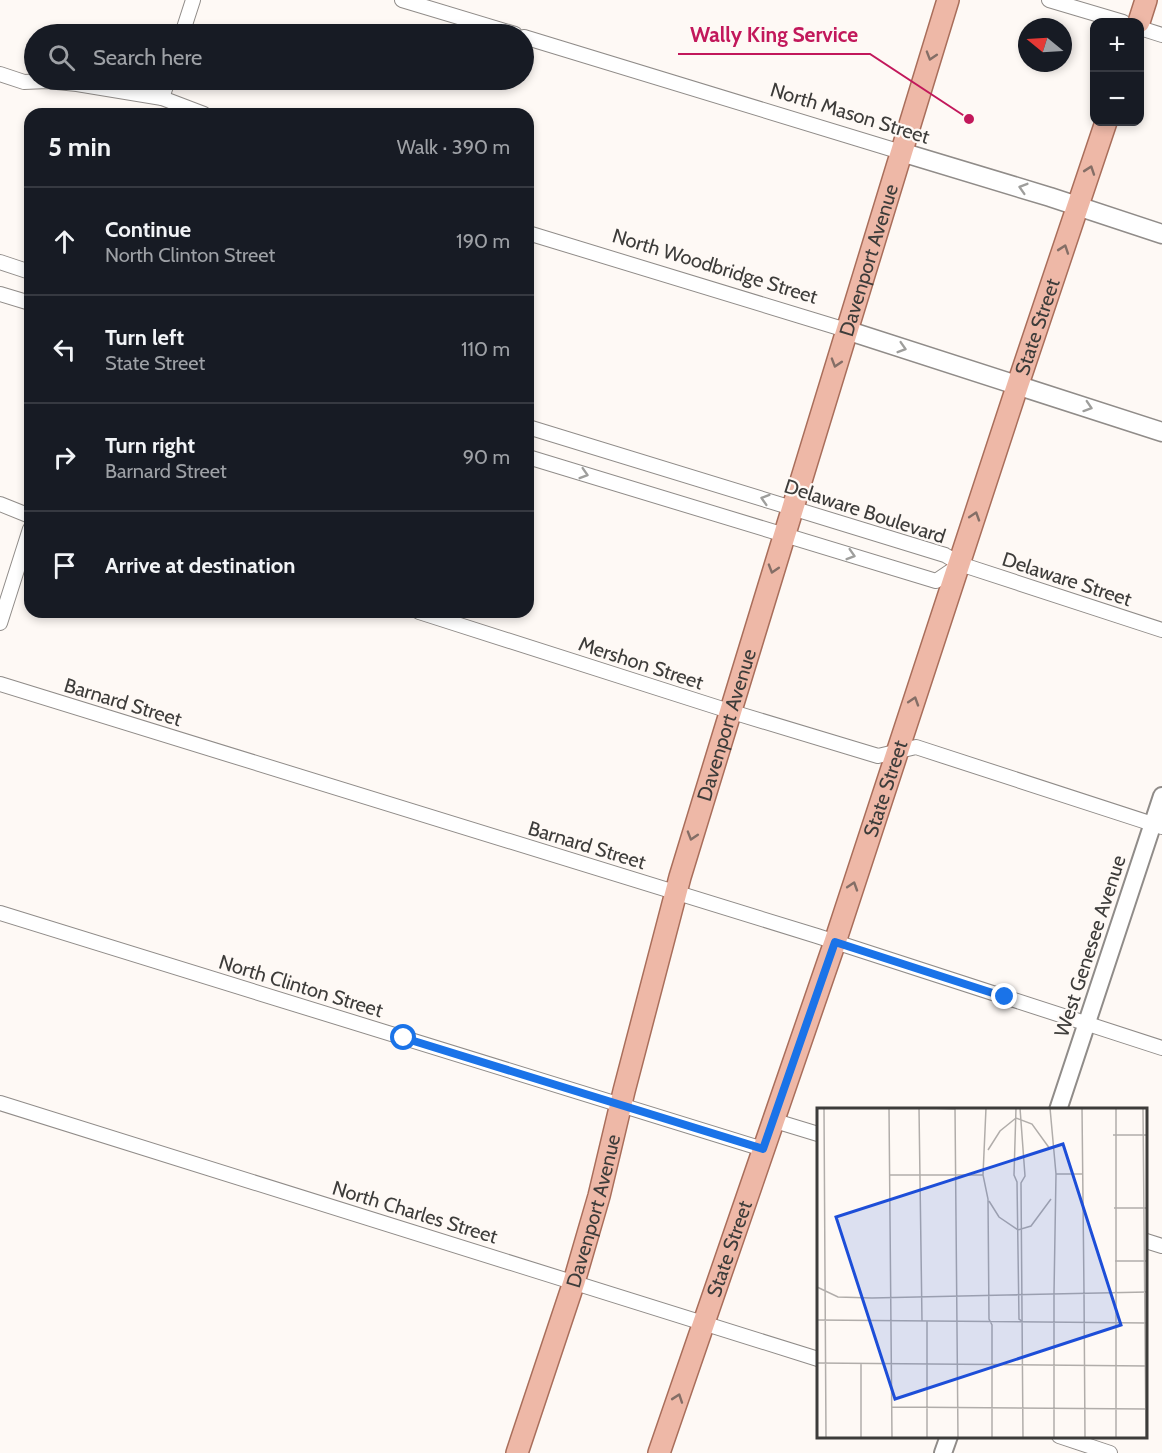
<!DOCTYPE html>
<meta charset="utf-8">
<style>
:root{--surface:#171b24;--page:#242831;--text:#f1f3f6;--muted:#9ea1a6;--line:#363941}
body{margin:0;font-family:Cabin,sans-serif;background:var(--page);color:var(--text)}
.controls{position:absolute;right:18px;top:18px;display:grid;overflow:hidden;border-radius:12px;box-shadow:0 3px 9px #0003}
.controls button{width:54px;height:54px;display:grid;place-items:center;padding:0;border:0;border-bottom:2px solid var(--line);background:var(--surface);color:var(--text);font:30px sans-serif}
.compass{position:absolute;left:1018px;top:18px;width:54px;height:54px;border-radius:50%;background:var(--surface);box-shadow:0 3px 9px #0003;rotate:288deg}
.stop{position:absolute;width:18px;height:18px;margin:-14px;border:4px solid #1a73e8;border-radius:50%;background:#fff}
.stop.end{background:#1a73e8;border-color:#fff;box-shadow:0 2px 6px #0008}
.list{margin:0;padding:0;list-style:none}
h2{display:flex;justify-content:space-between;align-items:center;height:78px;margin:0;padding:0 24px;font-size:26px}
h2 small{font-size:20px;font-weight:400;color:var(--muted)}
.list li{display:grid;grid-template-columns:39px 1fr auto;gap:18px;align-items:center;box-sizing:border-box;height:108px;padding:0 24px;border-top:2px solid var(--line)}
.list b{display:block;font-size:22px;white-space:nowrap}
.list p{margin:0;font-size:20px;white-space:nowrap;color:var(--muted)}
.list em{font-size:20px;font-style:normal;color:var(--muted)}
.icon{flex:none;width:33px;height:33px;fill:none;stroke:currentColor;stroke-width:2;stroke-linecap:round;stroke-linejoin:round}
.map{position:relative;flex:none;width:1162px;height:1453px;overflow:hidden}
.search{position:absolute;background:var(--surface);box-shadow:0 3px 9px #0003;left:24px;top:24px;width:510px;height:66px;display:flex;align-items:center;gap:15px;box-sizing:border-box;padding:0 21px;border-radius:33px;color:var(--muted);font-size:22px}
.panel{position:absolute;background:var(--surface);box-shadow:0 3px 9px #0003;left:24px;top:108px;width:510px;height:510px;border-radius:18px}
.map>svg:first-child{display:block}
</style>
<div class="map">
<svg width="1162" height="1453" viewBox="0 0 1162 1453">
<rect width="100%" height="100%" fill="#fef9f5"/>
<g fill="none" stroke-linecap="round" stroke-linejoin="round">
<defs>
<g id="minor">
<path d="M402,0L515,34"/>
<path d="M1049,0L1123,22"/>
<path d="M1140,28L1162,35"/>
<path d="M182,34L193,0"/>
<path d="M524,37L901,152"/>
<path d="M0,74L24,82L47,81L77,84L162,98L204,114"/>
<path d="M162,98L168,80"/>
<path d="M528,233L846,330"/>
<path d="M0,262L30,272"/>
<path d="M0,294L30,303"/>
<path d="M528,427L945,555L960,564L1162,630"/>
<path d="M528,457L936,581L958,566"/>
<path d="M0,504L30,516"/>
<path d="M419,612L729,711L878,756L916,747L1162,827"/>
<path d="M0,623L30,529"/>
<path d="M0,684L817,936L1162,1048"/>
<path d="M0,913L763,1149"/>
<path d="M0,1103L818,1359"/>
<path d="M772,1120L818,1134"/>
<path d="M1146,1241L1162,1246"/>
<path d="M1059,1436L1110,1453"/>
</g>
<g id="tertiary">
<path d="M1058,1110L1162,796"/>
<path d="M943,1453L949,1436"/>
</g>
<g id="secondary">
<path d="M901,152L1050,197L1162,234"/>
<path d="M846,330L1162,432"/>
</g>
<g id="primary">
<path d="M1139,22L1146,0"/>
<path id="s1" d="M517,1453L574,1282L599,1196L624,1091L680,877L948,0"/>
<path id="s2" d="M659,1453L835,942L1018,384L1106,122"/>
</g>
</defs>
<use href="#minor" stroke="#908c89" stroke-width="16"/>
<use href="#tertiary" stroke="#908c89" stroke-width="20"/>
<use href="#secondary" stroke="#908c89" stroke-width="21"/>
<use href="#primary" stroke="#a96e5b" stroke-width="24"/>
<use href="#minor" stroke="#fff" stroke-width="14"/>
<use href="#tertiary" stroke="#fff" stroke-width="16"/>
<use href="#secondary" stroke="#fff" stroke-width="18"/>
<use href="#primary" stroke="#eeb8a7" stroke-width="21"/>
</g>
<defs><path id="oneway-chevron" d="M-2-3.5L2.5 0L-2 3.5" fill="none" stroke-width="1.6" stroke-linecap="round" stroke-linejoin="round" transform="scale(1.5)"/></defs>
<g stroke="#846e66">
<use href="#oneway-chevron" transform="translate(931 56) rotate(107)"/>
<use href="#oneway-chevron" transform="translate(1090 170) rotate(-71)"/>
<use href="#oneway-chevron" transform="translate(1064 249) rotate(-71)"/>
<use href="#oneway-chevron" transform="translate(836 363) rotate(107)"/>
<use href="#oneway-chevron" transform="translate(975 516) rotate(-72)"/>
<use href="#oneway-chevron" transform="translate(773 569) rotate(107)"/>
<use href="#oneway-chevron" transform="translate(914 701) rotate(-72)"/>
<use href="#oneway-chevron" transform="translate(692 836) rotate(107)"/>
<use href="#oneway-chevron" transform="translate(853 886) rotate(-72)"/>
<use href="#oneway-chevron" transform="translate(678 1398) rotate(-71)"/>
</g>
<g stroke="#9e9e9c">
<use href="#oneway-chevron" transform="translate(1023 188) rotate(-163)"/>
<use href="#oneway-chevron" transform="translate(902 348) rotate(17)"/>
<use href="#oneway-chevron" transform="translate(1088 407) rotate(18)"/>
<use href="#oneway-chevron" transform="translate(584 474) rotate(17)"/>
<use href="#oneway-chevron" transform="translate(765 499) rotate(-163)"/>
<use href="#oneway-chevron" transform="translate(851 555) rotate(17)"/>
</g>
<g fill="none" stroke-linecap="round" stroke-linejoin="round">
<path stroke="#1a73e8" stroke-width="8" d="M404,1038L763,1149L835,942L1005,997"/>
</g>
<g text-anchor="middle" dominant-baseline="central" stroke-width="4.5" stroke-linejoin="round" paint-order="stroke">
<g font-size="20" fill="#3d3c3a" stroke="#fef9f5">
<text transform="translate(850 113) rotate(17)">North Mason Street</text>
<text stroke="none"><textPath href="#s1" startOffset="1244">Davenport Avenue</textPath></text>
<text transform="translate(715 266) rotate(17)">North Woodbridge Street</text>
<text stroke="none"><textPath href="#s2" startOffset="1188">State Street</textPath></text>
<text transform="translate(865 511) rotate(18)">Delaware Boulevard</text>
<text transform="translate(1067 579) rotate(18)">Delaware Street</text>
<text transform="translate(641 663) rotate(18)">Mershon Street</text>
<text transform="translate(123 702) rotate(17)">Barnard Street</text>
<text stroke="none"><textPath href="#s1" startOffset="758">Davenport Avenue</textPath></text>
<text stroke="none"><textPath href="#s2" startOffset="702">State Street</textPath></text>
<text transform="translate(587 845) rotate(17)">Barnard Street</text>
<text transform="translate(1090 946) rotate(-72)">West Genesee Avenue</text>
<text transform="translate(301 986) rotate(17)">North Clinton Street</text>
<text stroke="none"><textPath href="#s1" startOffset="254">Davenport Avenue</textPath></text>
<text transform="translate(415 1212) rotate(17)">North Charles Street</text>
<text stroke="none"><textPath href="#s2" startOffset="216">State Street</textPath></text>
</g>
</g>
<g transform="translate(817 1108)">
<rect width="330" height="330" fill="#fef9f5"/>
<path fill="none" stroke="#b1adaa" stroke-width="1.5" d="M7,0L9,330M72,0L75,330M102,0L105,213M113,0L138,1M138,0L141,330M169,0L166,67L171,91L172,211L175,217V330M199,0L197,67L200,74L202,211L206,214M203,0L208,68L204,75L206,330M233,0L239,66L237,185M265,0L267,184M326,0L329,330M296,27H330M171,42L183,23L199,10L215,16L233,41M239,66H265M73,67H166M172,93L182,109L201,122L214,118L234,91M297,100H329M298,153H329M0,179L21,189L55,190L330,184M267,184L268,330M237,185V330M0,212L330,215M110,213V330M0,255L330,258M44,256V330M75,299L329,301M299,330V0"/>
<path fill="#1d4ed8" fill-opacity="0.15" stroke="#1d4ed8" stroke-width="3" d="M246,36L304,217L78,291L19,109Z"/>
<rect width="330" height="330" fill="none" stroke="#3d3c3a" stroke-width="3"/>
</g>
<path fill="none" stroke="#c2185b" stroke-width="2" d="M969 119L870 54H678"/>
<circle fill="#c2185b" stroke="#fef9f5" stroke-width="2" cx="969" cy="119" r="6"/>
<g font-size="21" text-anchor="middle" font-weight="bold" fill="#c2185b" stroke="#fef9f5" stroke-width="4.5" stroke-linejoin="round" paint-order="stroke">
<text x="774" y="42">Wally King Service</text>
</g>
</svg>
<div class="controls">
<button>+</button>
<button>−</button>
</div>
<svg class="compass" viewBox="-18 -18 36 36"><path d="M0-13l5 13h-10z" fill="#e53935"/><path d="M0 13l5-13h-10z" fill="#9ea1a6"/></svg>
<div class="stop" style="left:404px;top:1038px"></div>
<div class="stop end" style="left:1005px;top:997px"></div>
<div class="search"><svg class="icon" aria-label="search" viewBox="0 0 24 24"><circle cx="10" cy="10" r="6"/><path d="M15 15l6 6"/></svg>Search here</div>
<section class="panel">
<h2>5 min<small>Walk · 390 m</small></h2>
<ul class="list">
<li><svg class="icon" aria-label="ahead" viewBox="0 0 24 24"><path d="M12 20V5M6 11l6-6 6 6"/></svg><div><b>Continue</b><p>North Clinton Street</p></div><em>190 m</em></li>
<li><svg class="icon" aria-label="left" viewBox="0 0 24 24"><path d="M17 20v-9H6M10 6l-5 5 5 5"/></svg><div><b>Turn left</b><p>State Street</p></div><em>110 m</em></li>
<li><svg class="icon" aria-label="right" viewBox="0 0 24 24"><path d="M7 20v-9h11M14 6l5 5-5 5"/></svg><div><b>Turn right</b><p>Barnard Street</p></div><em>90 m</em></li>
<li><svg class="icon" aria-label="arrive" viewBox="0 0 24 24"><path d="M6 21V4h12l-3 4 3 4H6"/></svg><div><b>Arrive at destination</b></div></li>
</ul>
</section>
</div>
